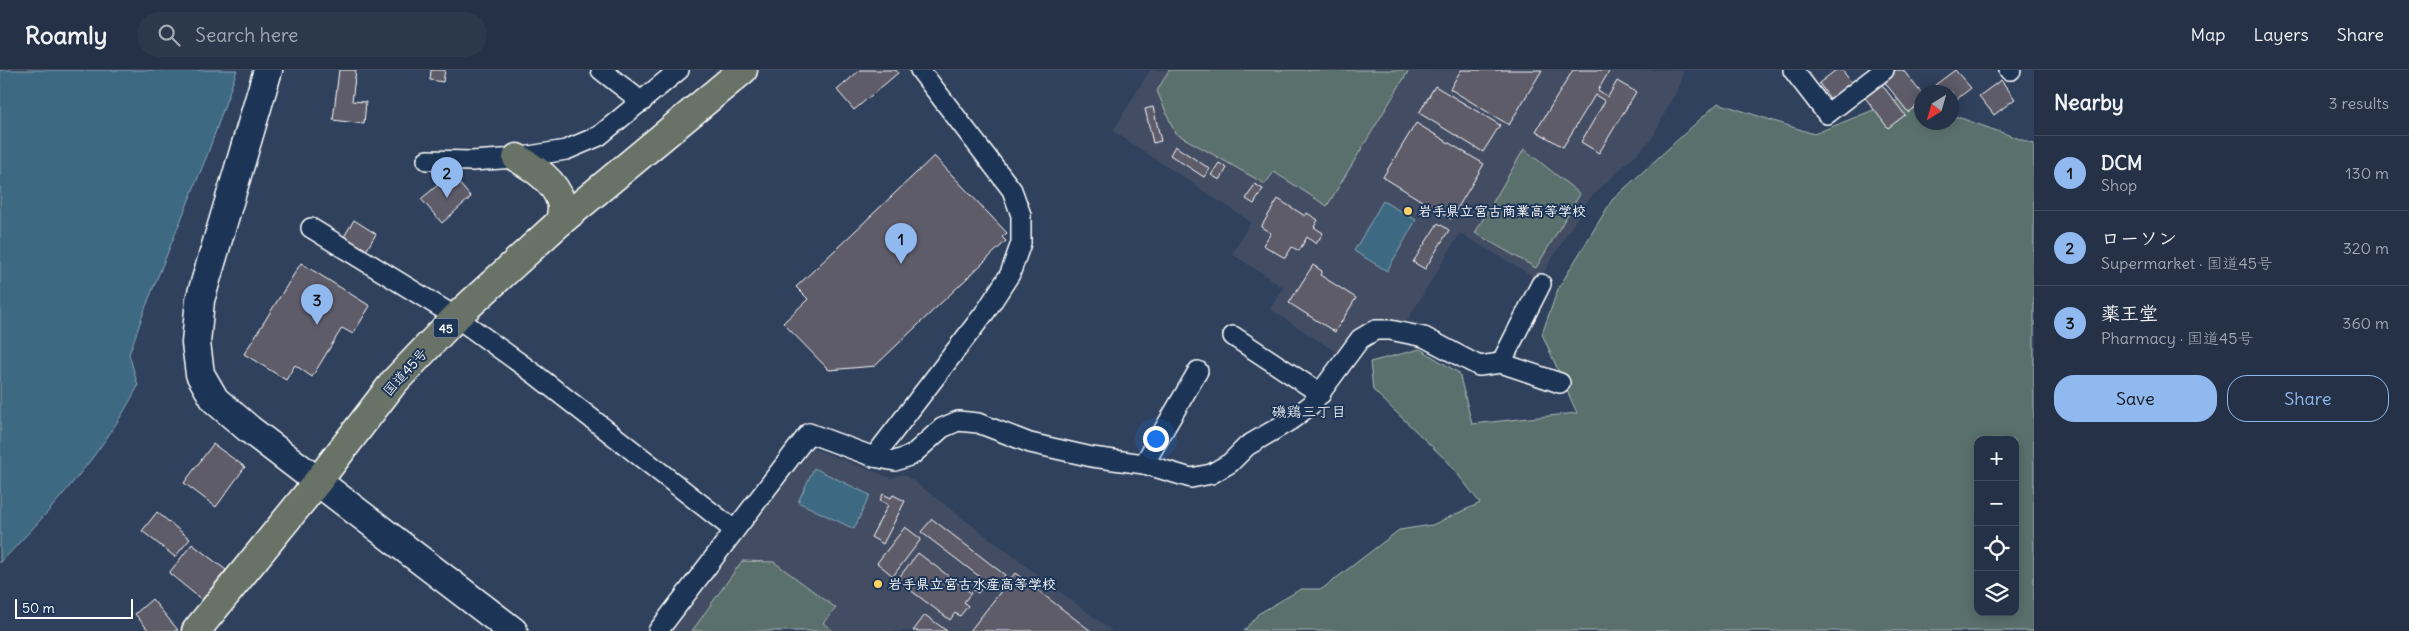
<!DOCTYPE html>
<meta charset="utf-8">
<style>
:root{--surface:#243146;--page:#2c394d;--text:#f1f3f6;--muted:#a3a9b3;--line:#414c5f;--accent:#90b9f0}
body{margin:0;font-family:Delius,"Klee One",sans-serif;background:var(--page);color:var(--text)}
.controls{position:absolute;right:15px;bottom:15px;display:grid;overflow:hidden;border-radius:10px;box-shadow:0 2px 12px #0003}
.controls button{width:45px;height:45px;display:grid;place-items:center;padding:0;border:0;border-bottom:1px solid var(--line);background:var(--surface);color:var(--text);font:25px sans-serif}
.compass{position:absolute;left:1914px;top:15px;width:45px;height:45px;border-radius:50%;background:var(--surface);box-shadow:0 2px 12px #0003;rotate:217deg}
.scale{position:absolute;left:15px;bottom:12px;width:118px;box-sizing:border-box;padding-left:5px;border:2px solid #fff;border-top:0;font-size:14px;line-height:18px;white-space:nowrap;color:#fff;-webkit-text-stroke:4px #1d3557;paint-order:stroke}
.you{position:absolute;left:1155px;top:368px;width:18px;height:18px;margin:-12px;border:4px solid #fff;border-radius:50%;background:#1a73e8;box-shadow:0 0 0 8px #1a73e833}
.badge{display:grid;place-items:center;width:32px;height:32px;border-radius:50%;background:var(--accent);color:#111;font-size:16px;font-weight:700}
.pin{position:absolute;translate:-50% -41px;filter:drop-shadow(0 1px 2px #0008)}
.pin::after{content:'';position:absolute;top:26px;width:18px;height:15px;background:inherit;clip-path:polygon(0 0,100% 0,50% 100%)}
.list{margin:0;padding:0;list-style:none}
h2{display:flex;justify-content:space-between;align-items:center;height:65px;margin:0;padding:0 20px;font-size:21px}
h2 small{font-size:16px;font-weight:400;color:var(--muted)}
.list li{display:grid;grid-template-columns:32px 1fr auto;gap:15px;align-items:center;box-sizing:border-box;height:75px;padding:0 20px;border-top:1px solid var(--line)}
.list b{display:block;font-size:19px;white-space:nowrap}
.list p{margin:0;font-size:16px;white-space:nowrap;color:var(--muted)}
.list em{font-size:16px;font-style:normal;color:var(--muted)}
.actions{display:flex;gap:10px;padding:15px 20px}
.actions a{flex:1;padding:11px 0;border:1px solid var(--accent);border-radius:20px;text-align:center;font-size:18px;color:var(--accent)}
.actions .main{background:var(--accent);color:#111}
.icon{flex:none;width:28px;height:28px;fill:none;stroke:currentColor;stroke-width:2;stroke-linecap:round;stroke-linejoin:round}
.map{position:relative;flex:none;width:2034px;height:561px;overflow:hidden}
header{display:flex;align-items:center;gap:30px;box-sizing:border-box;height:70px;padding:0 25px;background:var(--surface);border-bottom:1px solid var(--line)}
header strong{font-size:24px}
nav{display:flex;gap:28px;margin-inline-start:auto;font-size:18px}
.search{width:350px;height:45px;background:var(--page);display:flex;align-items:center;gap:12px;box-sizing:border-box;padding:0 18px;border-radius:28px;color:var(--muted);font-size:19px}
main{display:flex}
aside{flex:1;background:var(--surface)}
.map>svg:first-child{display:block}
</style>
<header>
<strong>Roamly</strong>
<div class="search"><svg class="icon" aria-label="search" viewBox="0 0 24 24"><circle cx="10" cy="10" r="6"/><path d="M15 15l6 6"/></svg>Search here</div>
<nav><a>Map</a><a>Layers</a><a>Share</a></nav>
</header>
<main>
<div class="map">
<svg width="2034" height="561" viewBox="0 0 2034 561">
<rect width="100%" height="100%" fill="#30415d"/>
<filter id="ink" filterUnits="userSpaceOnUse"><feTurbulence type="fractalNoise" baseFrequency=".02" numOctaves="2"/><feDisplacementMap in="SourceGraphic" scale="10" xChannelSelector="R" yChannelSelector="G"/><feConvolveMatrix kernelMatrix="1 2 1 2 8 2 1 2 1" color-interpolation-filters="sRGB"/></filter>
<g filter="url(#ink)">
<g fill="#424d64">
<path d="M1150,0H1683L1681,12L1651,70L1588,130L1539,210L1460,163L1407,251L1360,256L1339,284L1270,239L1284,218L1232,184L1251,152L1113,61Z"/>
<path d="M811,378L891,408L904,404L1112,561H671Z"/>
</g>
<g fill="#5a706c" stroke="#acb8b6" fill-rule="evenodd">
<path d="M1169,0H1409L1327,136L1274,102L1265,114L1175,63L1157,21Z"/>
<path d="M1903,28L1921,34L1922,52H1952V45L2034,74V561H1244L1258,544L1301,519H1322L1399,460L1432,455L1480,433L1450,394L1373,320L1370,292L1420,279L1459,303L1472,354L1577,343L1542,264L1558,219L1612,130L1718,33L1814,64ZM1978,370H2015V542H1978Z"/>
<path d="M1524,79L1580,124L1536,198L1475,163Z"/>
<path d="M742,491L774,492L836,538L823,553L833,561H692Z"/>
</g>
<g fill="#3e6a82" stroke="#8ba6b4">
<path d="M0,0H237L208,83L146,236L129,284L138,316C104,382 51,440 0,493Z"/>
<path d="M1383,131L1416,150L1387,201L1354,181Z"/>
<path d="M814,398L870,425L854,459L798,432Z"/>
</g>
<g fill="#5e5c6a" stroke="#fff">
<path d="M339,0H356L352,31L366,32L364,54L333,50Z"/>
<path d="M431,0H445L443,12L430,10Z"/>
<path d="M860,0H896L898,3L854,40L837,20Z"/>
<path d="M1461,0H1542L1509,55L1450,19Z"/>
<path d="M1573,0H1610L1598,20L1608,27L1617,11L1636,22L1599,83L1581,72L1605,31L1595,25L1563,77L1536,61Z"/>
<path d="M1836,0H1842L1855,17L1833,33L1819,13Z"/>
<path d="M1895,0H1903L1922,24V32L1908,42L1882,9Z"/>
<path d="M1955,0L1971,18L1952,33V22H1941L1935,15Z"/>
<path d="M2001,10L2015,29L1994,45L1979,26Z"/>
<path d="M1880,12L1905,45L1888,58L1863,25Z"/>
<path d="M1435,16L1500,55L1483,82L1419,43Z"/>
<path d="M1153,37L1161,71L1153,73L1145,39Z"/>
<path d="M1416,53L1484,94L1451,149L1383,107Z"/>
<path d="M1175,76L1210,99L1204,107L1170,85Z"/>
<path d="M934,86L1007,163L1002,167L1006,171L875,296L829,300L783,253L808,229L796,217Z"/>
<path d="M1219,93L1227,98L1220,110L1211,105Z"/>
<path d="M451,104L471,127L442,153L421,129Z"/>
<path d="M1255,114L1263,119L1254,134L1246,129Z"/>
<path d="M1278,129L1305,146L1307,143L1318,150L1314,157L1323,163L1316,174L1307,167L1299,181L1292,177L1285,188L1263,175L1271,163L1261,157Z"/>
<path d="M354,150L376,164L364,184L342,170Z"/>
<path d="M1438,153L1449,160L1425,199L1413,192Z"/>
<path d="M301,193L370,236L353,264L342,258L312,307L295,295L286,310L244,284Z"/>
<path d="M1313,195L1322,201L1320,205L1356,228L1335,262L1289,233Z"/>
<path d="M213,374L245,397L216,437L184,413Z"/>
<path d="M883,424L891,428L893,425L905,431L883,474L871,467L888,435L880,430Z"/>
<path d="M157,442L190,469L175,487L142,461Z"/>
<path d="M932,449L1005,505L995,518L986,512L978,523L971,518L980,507L921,462Z"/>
<path d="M905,457L921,469L893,506L877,493Z"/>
<path d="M192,474L226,500L202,530L169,503Z"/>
<path d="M918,483L971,523L964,532L968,536L960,546L955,543L950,550L897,510Z"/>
<path d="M1015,503L1091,561H970Z"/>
<path d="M152,529L178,560L176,561H149L135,544Z"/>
<path d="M925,545L947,561H913Z"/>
</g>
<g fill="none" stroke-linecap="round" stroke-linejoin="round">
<defs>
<g id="street">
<path d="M601,0L642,32"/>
<path d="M1793,0L1827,44L1884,0"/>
<path d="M2009,0H2011"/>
<path d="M427,90L472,91L517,88L566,80L599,66L679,0"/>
<path d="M311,158L456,247L536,305L734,460"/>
<path d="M1233,266L1321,324"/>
<path d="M1501,293L1541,214"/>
<path d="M874,387L895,391L912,385L942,358L958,351L978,353L1030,373L1092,387L1144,394L1191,408L1211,404L1230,393L1247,376L1291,350L1312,334L1360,269L1375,260H1390L1424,267L1479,296L1501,293L1560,313"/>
<path d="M1144,394L1198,301"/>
<path d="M658,561L809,363L874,387L986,241L1010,204L1021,173V145L1012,120L920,0"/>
</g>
<path id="secondary" d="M268,0L200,230L196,273L200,304L215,330L249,359L513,561"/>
<g id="highway">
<path d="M517,88C534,98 555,111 561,132C563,138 561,146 560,152"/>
<path d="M196,561L318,411L394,312L456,247L560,152L743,0"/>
</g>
</defs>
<use href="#street" stroke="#fff" stroke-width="22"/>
<use href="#secondary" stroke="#fff" stroke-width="31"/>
<use href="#highway" stroke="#fff" stroke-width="31"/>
<use href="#street" stroke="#1d3557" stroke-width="19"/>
<use href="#secondary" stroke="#1d3557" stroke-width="28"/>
<use href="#highway" stroke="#697266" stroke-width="28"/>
</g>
</g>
<g fill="#ffd166" stroke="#1d3557" stroke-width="2">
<circle cx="1408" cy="141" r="5"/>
<circle cx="878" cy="514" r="5"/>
</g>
<g text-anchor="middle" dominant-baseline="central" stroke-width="4" stroke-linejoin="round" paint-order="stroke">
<rect fill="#1d3557" stroke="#bbc2cd" stroke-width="1" x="433.5" y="248.5" width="25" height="19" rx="4"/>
<g font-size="12" font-weight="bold" fill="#fff">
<text x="446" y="258">45</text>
</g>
<g font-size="14" font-weight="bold" fill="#fff" stroke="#1d3557" text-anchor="start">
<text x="1418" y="141">岩手県立宮古商業高等学校</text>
<text x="888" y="514">岩手県立宮古水産高等学校</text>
</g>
<g font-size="14" fill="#fff" stroke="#1d3557">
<text transform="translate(405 302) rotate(-48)">国道45号</text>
</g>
<g font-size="15" fill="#fff" stroke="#1d3557">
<text x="1309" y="341">磯鶏三丁目</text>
</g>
</g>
</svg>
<div class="controls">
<button>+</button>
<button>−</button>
<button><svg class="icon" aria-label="locate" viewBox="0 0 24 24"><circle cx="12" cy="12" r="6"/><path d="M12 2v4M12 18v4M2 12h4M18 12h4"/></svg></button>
<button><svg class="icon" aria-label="layers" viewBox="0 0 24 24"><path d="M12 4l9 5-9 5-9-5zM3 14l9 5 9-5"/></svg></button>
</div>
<svg class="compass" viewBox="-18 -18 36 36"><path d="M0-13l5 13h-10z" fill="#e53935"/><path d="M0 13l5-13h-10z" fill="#a3a9b3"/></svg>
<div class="scale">50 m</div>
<div class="you"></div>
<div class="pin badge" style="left:901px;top:194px">1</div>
<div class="pin badge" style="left:447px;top:128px">2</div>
<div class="pin badge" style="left:317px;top:255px">3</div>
</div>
<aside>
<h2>Nearby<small>3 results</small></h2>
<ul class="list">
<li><span class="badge">1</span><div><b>DCM</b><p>Shop</p></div><em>130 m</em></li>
<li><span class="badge">2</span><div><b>ローソン</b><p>Supermarket · 国道45号</p></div><em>320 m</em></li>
<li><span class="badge">3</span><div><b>薬王堂</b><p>Pharmacy · 国道45号</p></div><em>360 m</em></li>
</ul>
<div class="actions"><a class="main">Save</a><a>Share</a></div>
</aside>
</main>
